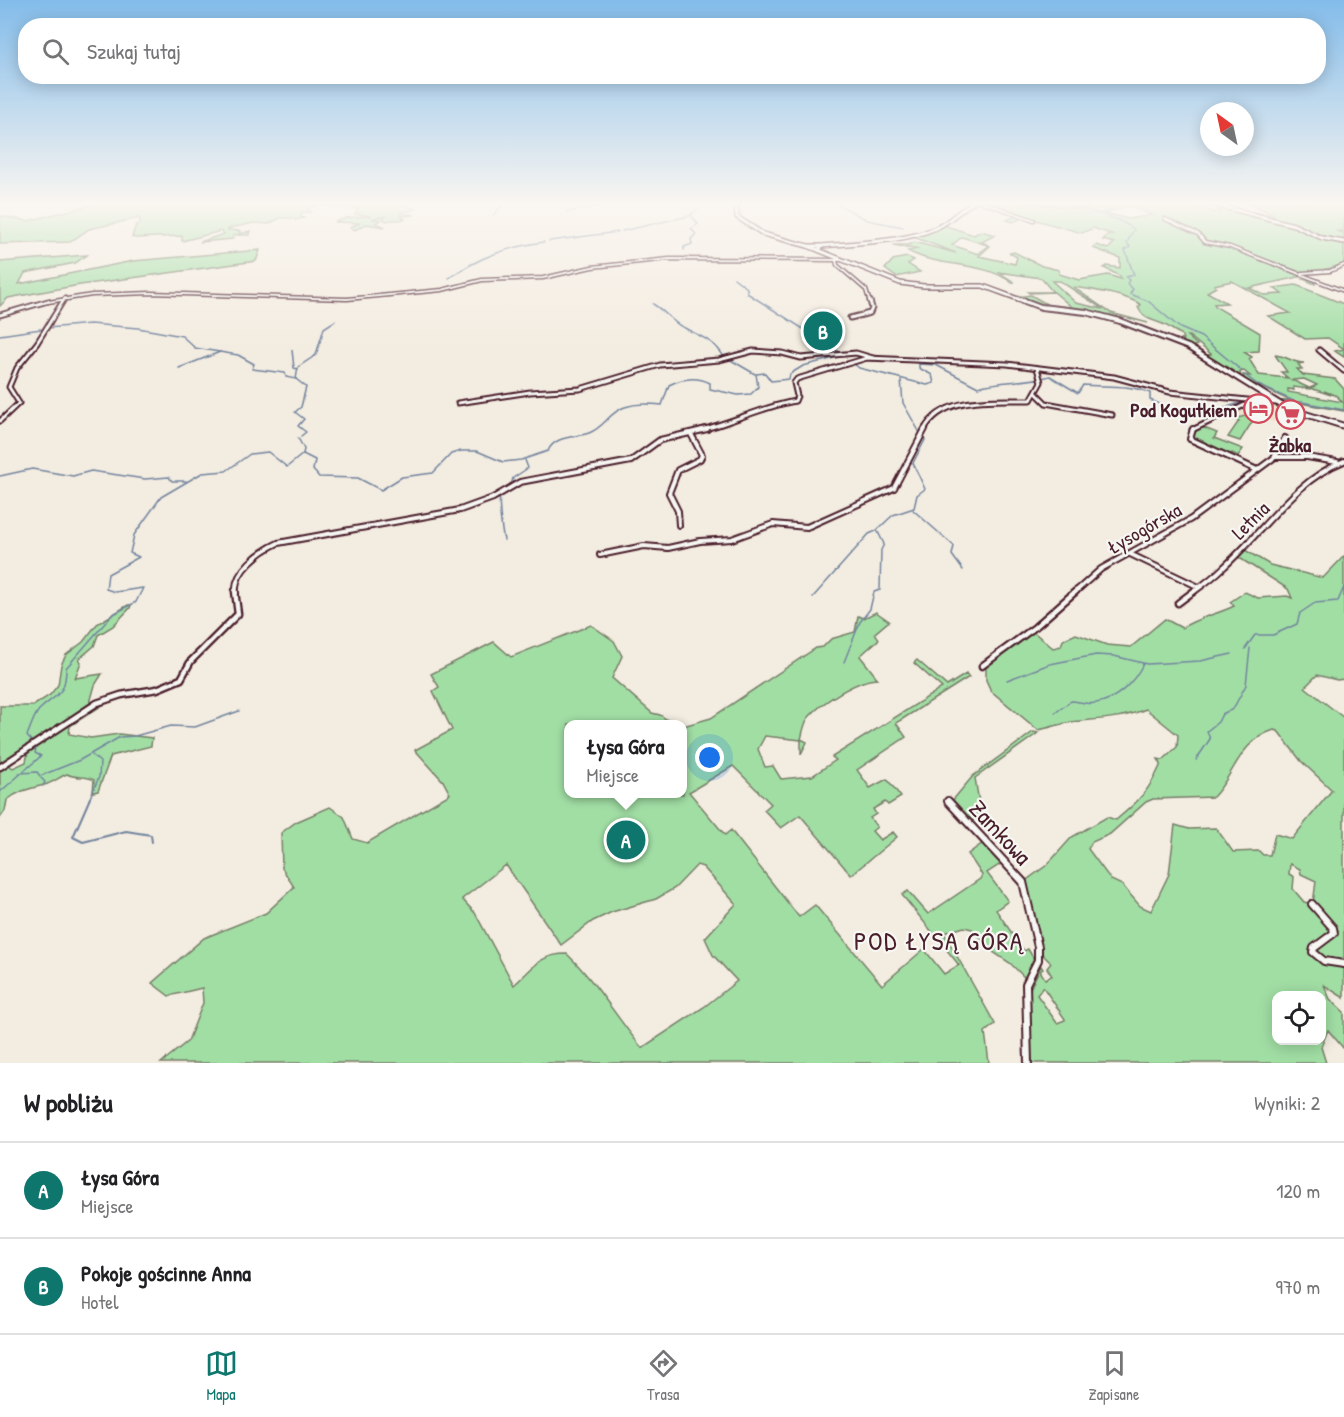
<!DOCTYPE html>
<html lang="pl">
<meta charset="utf-8">
<style>
:root{--surface:#fff;--page:#f6f6f6;--text:#202124;--muted:#757577;--line:#e0e0e0;--accent:#0f766e}
body{margin:0;font-family:"Patrick Hand",sans-serif;background:var(--page);color:var(--text)}
.controls{position:absolute;right:18px;bottom:18px;display:grid;overflow:hidden;border-radius:12px;box-shadow:0 3px 15px #0003}
.controls button{width:54px;height:54px;display:grid;place-items:center;padding:0;border:0;border-bottom:2px solid var(--line);background:var(--surface);color:var(--text);font:30px sans-serif}
.compass{position:absolute;left:1200px;top:102px;width:54px;height:54px;border-radius:50%;background:var(--surface);box-shadow:0 3px 15px #0003;rotate:327deg}
.you{position:absolute;left:710px;top:758px;width:21px;height:21px;margin:-15px;border:4px solid #fff;border-radius:50%;background:#1a73e8;box-shadow:0 0 0 9px #1a73e833}
.badge{display:grid;place-items:center;width:39px;height:39px;border-radius:50%;background:var(--accent);color:#fff;font-size:20px;font-weight:700}
.pin{position:absolute;translate:-50% -50%;border:3px solid #fff;box-shadow:0 2px 6px #0006}
.popup{position:absolute;left:564px;top:720px;width:123px;height:78px;box-sizing:border-box;display:grid;place-content:center;border-radius:12px;background:var(--surface);filter:drop-shadow(0 2px 4px #0005);font-size:20px;white-space:nowrap;color:var(--muted)}
.popup b{font-size:22px;color:var(--text)}
.popup::after{content:'';position:absolute;left:50%;top:100%;margin-left:-12px;border:12px solid transparent;border-top-color:var(--surface)}
.list{margin:0;padding:0;list-style:none}
h2{display:flex;justify-content:space-between;align-items:center;height:78px;margin:0;padding:0 24px;font-size:26px}
h2 small{font-size:20px;font-weight:400;color:var(--muted)}
.list li{display:grid;grid-template-columns:39px 1fr auto;gap:18px;align-items:center;box-sizing:border-box;height:96px;padding:0 24px;border-top:2px solid var(--line)}
.list b{display:block;font-size:22px;white-space:nowrap}
.list p{margin:0;font-size:20px;white-space:nowrap;color:var(--muted)}
.list em{font-size:20px;font-style:normal;color:var(--muted)}
.icon{flex:none;width:33px;height:33px;fill:none;stroke:currentColor;stroke-width:2;stroke-linecap:round;stroke-linejoin:round}
.map{position:relative;flex:none;width:1344px;height:1063px;overflow:hidden}
.search{position:absolute;background:var(--surface);box-shadow:0 3px 15px #0003;left:18px;right:18px;top:18px;height:66px;display:flex;align-items:center;gap:15px;box-sizing:border-box;padding:0 21px;border-radius:24px;color:var(--muted);font-size:22px}
.sheet{height:270px;background:var(--surface)}
nav{display:flex;justify-content:space-around;align-items:center;box-sizing:border-box;height:84px;border-top:2px solid var(--line);background:var(--surface);font-size:16px;color:var(--muted)}
nav a{display:grid;justify-items:center;gap:3px}
nav .on{color:var(--accent)}
.map>svg:first-child{display:block}
</style>
<div class="map">
<svg width="1344" height="1063" viewBox="0 0 1344 1063">
<rect width="100%" height="100%" fill="#f3ece0"/>
<filter id="ink" filterUnits="userSpaceOnUse"><feTurbulence type="fractalNoise" baseFrequency=".0167" numOctaves="2"/><feDisplacementMap in="SourceGraphic" scale="12" xChannelSelector="R" yChannelSelector="G"/><feConvolveMatrix kernelMatrix="1 2 1 2 8 2 1 2 1" color-interpolation-filters="sRGB"/></filter>
<g filter="url(#ink)">
<path fill="#f0e0cb" d="M1254,403L1274,405L1300,417L1294,422L1274,418V422L1248,415L1234,419L1223,414L1246,408Z"/>
<g fill="#a1dea4" stroke="#767e68" stroke-width="1.5" fill-rule="evenodd">
<path d="M102,202H315L323,204L307,208L311,212H302L301,217L304,218L295,220L292,218H280L269,224L254,223L230,228L228,230L240,231L239,234L250,231L249,235H234L232,239L200,242L224,234L221,231L182,241V236L135,238L132,237L136,225L140,224V218L89,229L70,242L0,244V216L28,221Z"/>
<path d="M334,202H405L403,204L416,209L399,213L415,215L401,216L405,219C398,221 392,219 386,221L383,219L386,216L372,219L381,220L376,223L385,227L366,224L355,230L350,227L360,223L335,222L346,218L371,216L355,214L359,209L324,206H332Z"/>
<path d="M981,202H1034L1087,208L1083,204L1104,208L1118,204L1113,202H1167L1192,207L1209,205L1205,208L1212,212L1221,211L1211,204L1293,225L1321,238L1344,242V264C1325,269 1310,276 1290,269L1314,280L1315,284L1303,279L1307,278L1303,276L1249,288L1264,295L1282,294L1274,288L1296,285L1344,304V357L1335,351L1344,349L1328,338L1305,339L1268,316L1290,313L1232,281L1214,285L1216,287L1207,292L1227,303L1214,304L1216,307L1260,333L1259,351L1244,352L1252,357L1249,359L1259,375L1288,378L1281,372H1287L1275,355C1287,356 1293,363 1304,363L1298,364L1302,369H1297L1303,375L1335,379L1344,389V411L1300,403L1285,405L1277,401L1289,400L1245,380L1243,375L1250,376L1244,371L1240,372L1241,378L1205,356L1211,354L1189,336H1187L1197,345L1191,347L1204,354L1164,336L1176,340L1183,339L1181,334C1175,332 1171,328 1165,325C1153,319 1144,321 1138,307L1141,305C1128,295 1090,289 1073,287L1111,313L1148,323L1117,315V318L1149,329L1100,314L1046,306L1016,297L1031,295L1050,306L1074,309L1054,292L1029,293L1028,292H1053L1041,278L998,272L1014,282L1012,283C983,260 941,269 908,251L918,249C909,246 902,248 893,245H909L914,242L956,253L908,235L939,228L948,223L946,226L974,235L981,231L995,235L982,242L990,246L979,256L1015,264L1017,257L1010,253L1014,252L1042,266L1059,270V274L1079,280L1108,275L1121,279L1120,276L1104,268L1107,266L1120,268V258L1093,248L1097,245L1108,249L1114,243L1103,240L1107,235H1114L1093,228L1082,233L1025,217L1013,222L1007,220L1017,215ZM1129,206L1152,215L1129,219L1104,213ZM962,237L987,245L988,246L978,254L952,245ZM1052,281H1060L1103,309L1076,303ZM1304,379L1317,385L1310,388L1331,395L1324,391L1337,396L1342,402L1288,392V389L1294,390L1293,387L1311,389L1292,380Z"/>
<path d="M1230,202H1344V231H1336L1344,233V241L1327,238L1297,225L1245,211L1275,215L1254,205Z"/>
<path d="M260,250L256,261L80,285L8,298L0,306V262L87,255L75,263L25,273L19,284L133,261Z"/>
<path d="M907,257L914,260L908,264L920,272L896,277L885,269L893,260Z"/>
<path d="M1226,414L1234,419L1249,415L1254,419L1240,441L1228,437L1239,421L1222,416Z"/>
<path d="M1202,427L1217,433L1214,438L1243,449L1238,456L1232,453L1229,456L1193,439L1195,429Z"/>
<path d="M1245,550L1270,565L1323,578L1344,556V679L1337,680L1317,675L1305,687L1344,718V998L1324,985L1330,999L1344,1012V1049L1328,1030L1321,1047L1326,1063H1030L1029,991L1041,966L1043,969L1040,971L1045,979L1052,976L1047,968L1051,963L1041,953L1029,892L1024,882L1047,865L1072,837L1107,817L1116,820C1139,801 1149,791 1161,764L1158,759L1163,760L1177,747L1178,735L1146,709C1122,719 1097,719 1071,722C1060,724 1049,728 1038,730L991,691L986,680V666L1031,630L1053,648L1061,646L1063,640L1076,634L1107,645L1131,647L1165,619L1182,628C1198,617 1216,615 1234,606L1230,602L1245,592L1258,598L1287,596L1292,598L1288,589L1238,557ZM1274,730L1278,731L1301,761L1332,790L1292,839L1275,834L1270,855H1263L1259,851L1233,852L1216,828L1189,829L1175,825L1169,874L1151,911L1140,906L1122,885L1111,880L1088,849L1092,842L1110,834L1146,802L1153,799L1213,797C1234,776 1239,741 1274,730ZM1290,864L1300,869L1301,874L1316,881L1313,904L1304,902L1293,889L1294,877L1289,874ZM1043,987L1065,1019V1020L1057,1023L1037,995ZM1276,996H1322V1040H1276Z"/>
<path d="M128,605H131L130,608L113,626L98,635L94,646L79,659L81,662L75,678L102,674L95,685L90,703L0,765V706H33L50,695L58,685L61,665L66,655L83,642L97,624Z"/>
<path d="M876,612L889,621L875,633L879,639L860,656L878,679C858,679 822,702 809,717C804,722 803,733 801,739L807,742L801,754V740L765,736L758,749L765,767L773,766L781,779L812,776L836,760L832,757L942,688L914,663L917,660L947,686L966,674L969,677L896,723L906,737L857,770L870,788L887,779L901,797L888,805L885,802L873,809L876,814L870,818L877,827L872,831L880,840L893,832L897,837L851,875L800,815L781,828L764,810L771,804L733,766L689,792L725,835L731,830L733,833L799,917L815,905L882,985L924,949L944,974L959,965L902,895L908,891L928,914L980,879L982,875L968,854L983,843L1002,863L987,873L1008,901L996,910L1024,951L1028,949L1035,961L1026,979L1010,963L993,952L972,929L964,927L944,933L995,1024L985,1032L989,1063H161L188,1041L203,1003L202,988L169,996L152,983L204,938L266,913L294,887L282,868L281,833L296,822L330,807L344,817L353,839L367,843L450,794L443,781L415,750L452,730L433,691L439,687L431,674L494,642L511,657L591,625L614,641L622,656L612,678L652,713L660,715L673,724H569V794H683V726L711,718L816,648L823,647L831,639L855,632L858,616L864,618ZM506,865L561,945L593,921L612,912L656,899L675,888L697,865L703,867L736,904L705,938L713,955L737,981L704,1007L642,1048C615,1016 597,983 567,954C538,954 533,969 514,985L475,913L462,899Z"/>
<path d="M107,702L70,726L69,734L91,738L119,734L152,738L151,746L111,756L98,791L93,792L94,780C86,775 76,779 67,774C59,777 53,783 44,785C29,789 20,790 7,800L5,811L0,818V769L9,765L13,768L26,762L28,752L79,715Z"/>
<path d="M1033,732L1038,733L975,778L980,808L971,824L952,801L973,776Z"/>
</g>
<g fill="none" stroke-linecap="round" stroke-linejoin="round">
<g stroke="#72849f" stroke-width="1.5">
<path d="M834,202L867,220L903,227"/>
<path d="M1015,202C1055,207 1100,206 1134,229L1127,243L1130,247L1125,250L1134,275L1126,277L1129,280L1127,284L1133,289L1130,294L1148,301L1180,328L1201,337L1242,371"/>
<path d="M701,206L704,202"/>
<path d="M567,212L624,202"/>
<path d="M493,215L506,202"/>
<path d="M622,231L689,216L699,208"/>
<path d="M549,241L618,232"/>
<path d="M684,250V247L692,244L691,239L696,234L691,229L698,224L691,215"/>
<path d="M449,278C479,257 508,247 544,242"/>
<path d="M734,278L747,288V293L841,353"/>
<path d="M653,304C663,310 670,319 679,325C696,335 714,339 724,357"/>
<path d="M48,328L90,324L138,328L182,336L195,348L238,355L254,364L252,369L285,373L286,377L296,379L306,387L301,407L295,412L304,419L298,426L306,432L301,436"/>
<path d="M0,335L41,329"/>
<path d="M292,350L294,368L298,369"/>
<path d="M729,359L755,374"/>
<path d="M861,361L854,364L859,368L927,385L934,383L932,375L919,368V364L936,365L978,387C1003,380 1024,383 1050,376L1078,393L1083,385C1105,387 1130,384 1150,393V400C1187,417 1208,414 1246,401"/>
<path d="M179,368L220,352"/>
<path d="M1245,375L1258,385L1296,402"/>
<path d="M296,379L298,367L316,355L324,328L335,321"/>
<path d="M901,380L903,403L920,433"/>
<path d="M1253,399L1272,401"/>
<path d="M1280,402H1302L1344,410"/>
<path d="M298,438L304,449L303,454"/>
<path d="M0,476L32,469L73,476L91,471L145,479L169,477L172,481H186"/>
<path d="M512,482L513,478L528,468L525,460"/>
<path d="M500,497C498,503 502,533 504,540"/>
<path d="M913,510L954,546L952,555L963,570"/>
<path d="M813,597L869,534L876,531"/>
<path d="M1245,649L1255,635H1273L1297,624L1300,613L1315,603L1338,601L1344,587"/>
<path d="M844,662L860,622L870,609L874,592L880,590L881,550L884,544L877,530L893,515L914,508L917,495L925,489L913,463L925,440L923,437"/>
<path d="M1007,680L1050,664L1096,655L1114,656L1147,664L1200,661L1232,654"/>
<path d="M1055,713L1071,701C1079,701 1087,705 1096,703C1117,700 1134,682 1143,664"/>
<path d="M33,743L27,736C30,728 34,716 39,710C56,694 66,695 66,668L112,615L136,602L143,588L115,592L106,589L108,574L139,557L130,553L134,535L161,497L202,473L226,471L250,454L268,452L287,467L303,454L315,460L313,470L319,477L358,478L381,490L402,477L433,473L451,454L461,451H477L503,462L521,460L548,451C555,435 575,438 589,433C605,427 609,412 625,407C637,403 650,404 662,405L669,385C683,378 696,376 710,383V389L738,395L751,394L758,387L756,374L765,373L771,381L789,379L790,374L803,366L846,355"/>
<path d="M1196,760L1210,739L1207,731L1218,722L1222,714L1233,709L1246,685L1250,648"/>
<path d="M19,773L37,772L40,776L80,760L120,737L135,736L171,726L195,727L239,711"/>
<path d="M41,778L45,782L43,786"/>
<path d="M0,792L41,756L35,753L36,748"/>
<path d="M89,800L99,777L100,762L92,755"/>
</g>
<path stroke="#72849f" stroke-width="2" d="M90,798L73,837L83,842L126,831L151,835L152,842"/>
<defs>
<g id="minor-far4">
<path d="M981,202L1034,220"/>
<path d="M1165,219L1198,234L1205,242L1230,247L1344,291"/>
<path d="M836,261L837,265L866,290L870,303"/>
<path d="M1302,273L1330,271L1344,265"/>
<path d="M42,303L92,295L151,293L347,299L442,290L482,280L543,278L592,267L669,259L841,260"/>
<path d="M62,303L65,298"/>
</g>
<g id="minor-far3">
<path d="M0,315L48,301"/>
<path d="M850,318L870,313L872,308L870,301"/>
<path d="M1319,350L1344,371"/>
<path d="M1036,393L1046,403L1112,415"/>
<path d="M458,403L530,392L580,389L660,365L719,360L753,351L782,353L801,358L856,353L873,358"/>
<path d="M0,421L19,403L9,387L17,368L37,343L63,301"/>
<path d="M701,430C733,422 762,407 795,401L797,396L794,383L797,379L867,358L1007,364L1114,377L1170,392L1276,403"/>
<path d="M924,430C943,394 996,401 1031,400L1041,382L1037,368"/>
<path d="M1192,430L1251,402"/>
</g>
<g id="minor-far2">
<path d="M1193,429L1190,439L1257,470"/>
<path d="M1275,456L1285,438"/>
<path d="M679,525L678,511L669,493L678,470L700,459L702,455L691,434"/>
<path d="M1130,554L1199,587"/>
<path d="M600,555L644,546L668,548L700,541L732,539L773,524L807,527L894,488L925,429"/>
<path d="M236,593C233,571 261,551 278,543L460,510L493,498L520,482L631,461L660,440L707,429"/>
<path d="M1074,593L1101,569L1191,519L1275,457H1307L1337,462"/>
<path d="M1192,593C1203,585 1214,577 1224,567C1262,533 1295,480 1344,461"/>
</g>
<g id="minor-far1">
<path d="M1178,603L1194,591"/>
<path d="M982,666L1035,627L1076,591"/>
<path d="M0,767L97,703L121,695L157,689L181,679L191,661L238,614L235,591"/>
</g>
<g id="minor">
<path d="M948,801L1023,882L1038,947V960L1026,984L1028,1063"/>
<path d="M1312,904L1333,928L1334,933L1314,948L1313,952L1324,961L1344,964"/>
</g>
<g id="tertiary">
<path d="M1204,202L1294,225L1322,238L1344,242"/>
<path d="M822,246C860,242 901,243 936,228C950,222 960,209 974,202"/>
</g>
<g id="secondary-far1">
<path d="M736,202L737,217L763,234L808,246L900,283L924,286H983L1029,303"/>
<path d="M808,246H822L819,250"/>
</g>
<path id="secondary" d="M1025,301L1041,307L1086,312L1120,321L1188,347L1286,408L1344,426"/>
</defs>
<use href="#minor-far4" stroke="#4a1f2b" stroke-width="5"/>
<use href="#minor-far3" stroke="#4a1f2b" stroke-width="7"/>
<use href="#minor-far2" stroke="#4a1f2b" stroke-width="8"/>
<use href="#minor-far1" stroke="#4a1f2b" stroke-width="9"/>
<use href="#minor" stroke="#4a1f2b" stroke-width="10"/>
<use href="#tertiary" stroke="#4a1f2b" stroke-width="6"/>
<use href="#secondary-far1" stroke="#4a1f2b" stroke-width="6"/>
<use href="#secondary" stroke="#4a1f2b" stroke-width="8"/>
<use href="#minor-far4" stroke="#f6f6f2" stroke-width="2"/>
<use href="#minor-far3" stroke="#f6f6f2" stroke-width="3"/>
<use href="#minor-far2" stroke="#f6f6f2" stroke-width="4"/>
<use href="#minor-far1" stroke="#f6f6f2" stroke-width="4.5"/>
<use href="#minor" stroke="#f6f6f2" stroke-width="6"/>
<use href="#tertiary" stroke="#f6f6f2" stroke-width="3"/>
<use href="#secondary-far1" stroke="#f6f6f2" stroke-width="3"/>
<use href="#secondary" stroke="#f6f6f2" stroke-width="4"/>
</g>
</g>
<linearGradient id="sky" x2="0" y2="1"><stop stop-color="#83bcea"/><stop offset="0.58" stop-color="#faf6f1"/><stop offset="1" stop-color="#faf6f1" stop-opacity="0"/></linearGradient>
<rect width="1344" height="351" fill="url(#sky)"/>
<defs>
<symbol id="hotel-ring" viewBox="-11 -11 22 22"><circle r="9.5" fill="#f6f6f2" stroke="#d1495b" stroke-width="1.5"/><path d="M-6-4.5h1.5V1H6V5H4.5V3h-9V5H-6ZM-4 0a1.8 1.8 0 1 1 3.6 0ZM.5 0V-2.5h3Q6-2.5 6 0Z" fill="#d1495b"/></symbol>
<symbol id="supermarket-ring" viewBox="-11 -11 22 22"><circle r="9.5" fill="#f6f6f2" stroke="#d1495b" stroke-width="1.5"/><path d="M-6-5.5h2.5l.6 2H6L4.5 2H-2.5L-4.4-4H-6ZM-1.5 3.2a1.3 1.3 0 1 0 .1 0ZM3 3.2a1.3 1.3 0 1 0 .1 0Z" fill="#d1495b"/></symbol>
</defs>
<g fill-rule="evenodd">
<use href="#hotel-ring" x="1242" y="392" width="33" height="33"/>
<use href="#supermarket-ring" x="1274" y="398" width="33" height="33"/>
</g>
<g text-anchor="middle" dominant-baseline="central" stroke-width="4.5" stroke-linejoin="round" paint-order="stroke">
<g font-size="20" font-weight="bold" fill="#4a1f2b" stroke="#f6f6f2" text-anchor="end">
<text x="1237" y="409">Pod Kogutkiem</text>
<text x="1290" y="444" text-anchor="middle">Żabka</text>
</g>
<g font-size="20" fill="#4a1f2b" stroke="#f6f6f2">
<text transform="translate(1250 520) rotate(-45)">Letnia</text>
<text transform="translate(1144 528) rotate(-30)">Łysogórska</text>
</g>
<g font-size="24" fill="#4a1f2b" stroke="#f6f6f2">
<text transform="translate(1001 832) rotate(47)">Zamkowa</text>
</g>
<g font-size="26" letter-spacing="1.5" fill="#4a1f2b" stroke="#f6f6f2">
<text x="939" y="940">POD ŁYSĄ GÓRĄ</text>
</g>
</g>
</svg>
<div class="controls">
<button><svg class="icon" aria-label="locate" viewBox="0 0 24 24"><circle cx="12" cy="12" r="6"/><path d="M12 2v4M12 18v4M2 12h4M18 12h4"/></svg></button>
</div>
<svg class="compass" viewBox="-18 -18 36 36"><path d="M0-13l5 13h-10z" fill="#e53935"/><path d="M0 13l5-13h-10z" fill="#757577"/></svg>
<div class="you"></div>
<div class="pin badge" style="left:626px;top:840px">A</div>
<div class="popup"><b>Łysa Góra</b>Miejsce</div>
<div class="pin badge" style="left:823px;top:331px">B</div>
<div class="search"><svg class="icon" aria-label="search" viewBox="0 0 24 24"><circle cx="10" cy="10" r="6"/><path d="M15 15l6 6"/></svg>Szukaj tutaj</div>
</div>
<section class="sheet">
<h2>W pobliżu<small>Wyniki: 2</small></h2>
<ul class="list">
<li><span class="badge">A</span><div><b>Łysa Góra</b><p>Miejsce</p></div><em>120 m</em></li>
<li><span class="badge">B</span><div><b>Pokoje gościnne Anna</b><p>Hotel</p></div><em>970 m</em></li>
</ul>
</section>
<nav>
<a class="on"><svg class="icon" aria-label="map" viewBox="0 0 24 24"><path d="M3 6l6-2 6 2 6-2v14l-6 2-6-2-6 2zM9 4v14M15 6v14"/></svg>Mapa</a>
<a><svg class="icon" aria-label="directions" viewBox="0 0 24 24"><path d="M12 3l9 9-9 9-9-9zM9 14v-3h6M13 9l2 2-2 2"/></svg>Trasa</a>
<a><svg class="icon" aria-label="saved" viewBox="0 0 24 24"><path d="M7 4h10v16l-5-4-5 4z"/></svg>Zapisane</a>
</nav>
